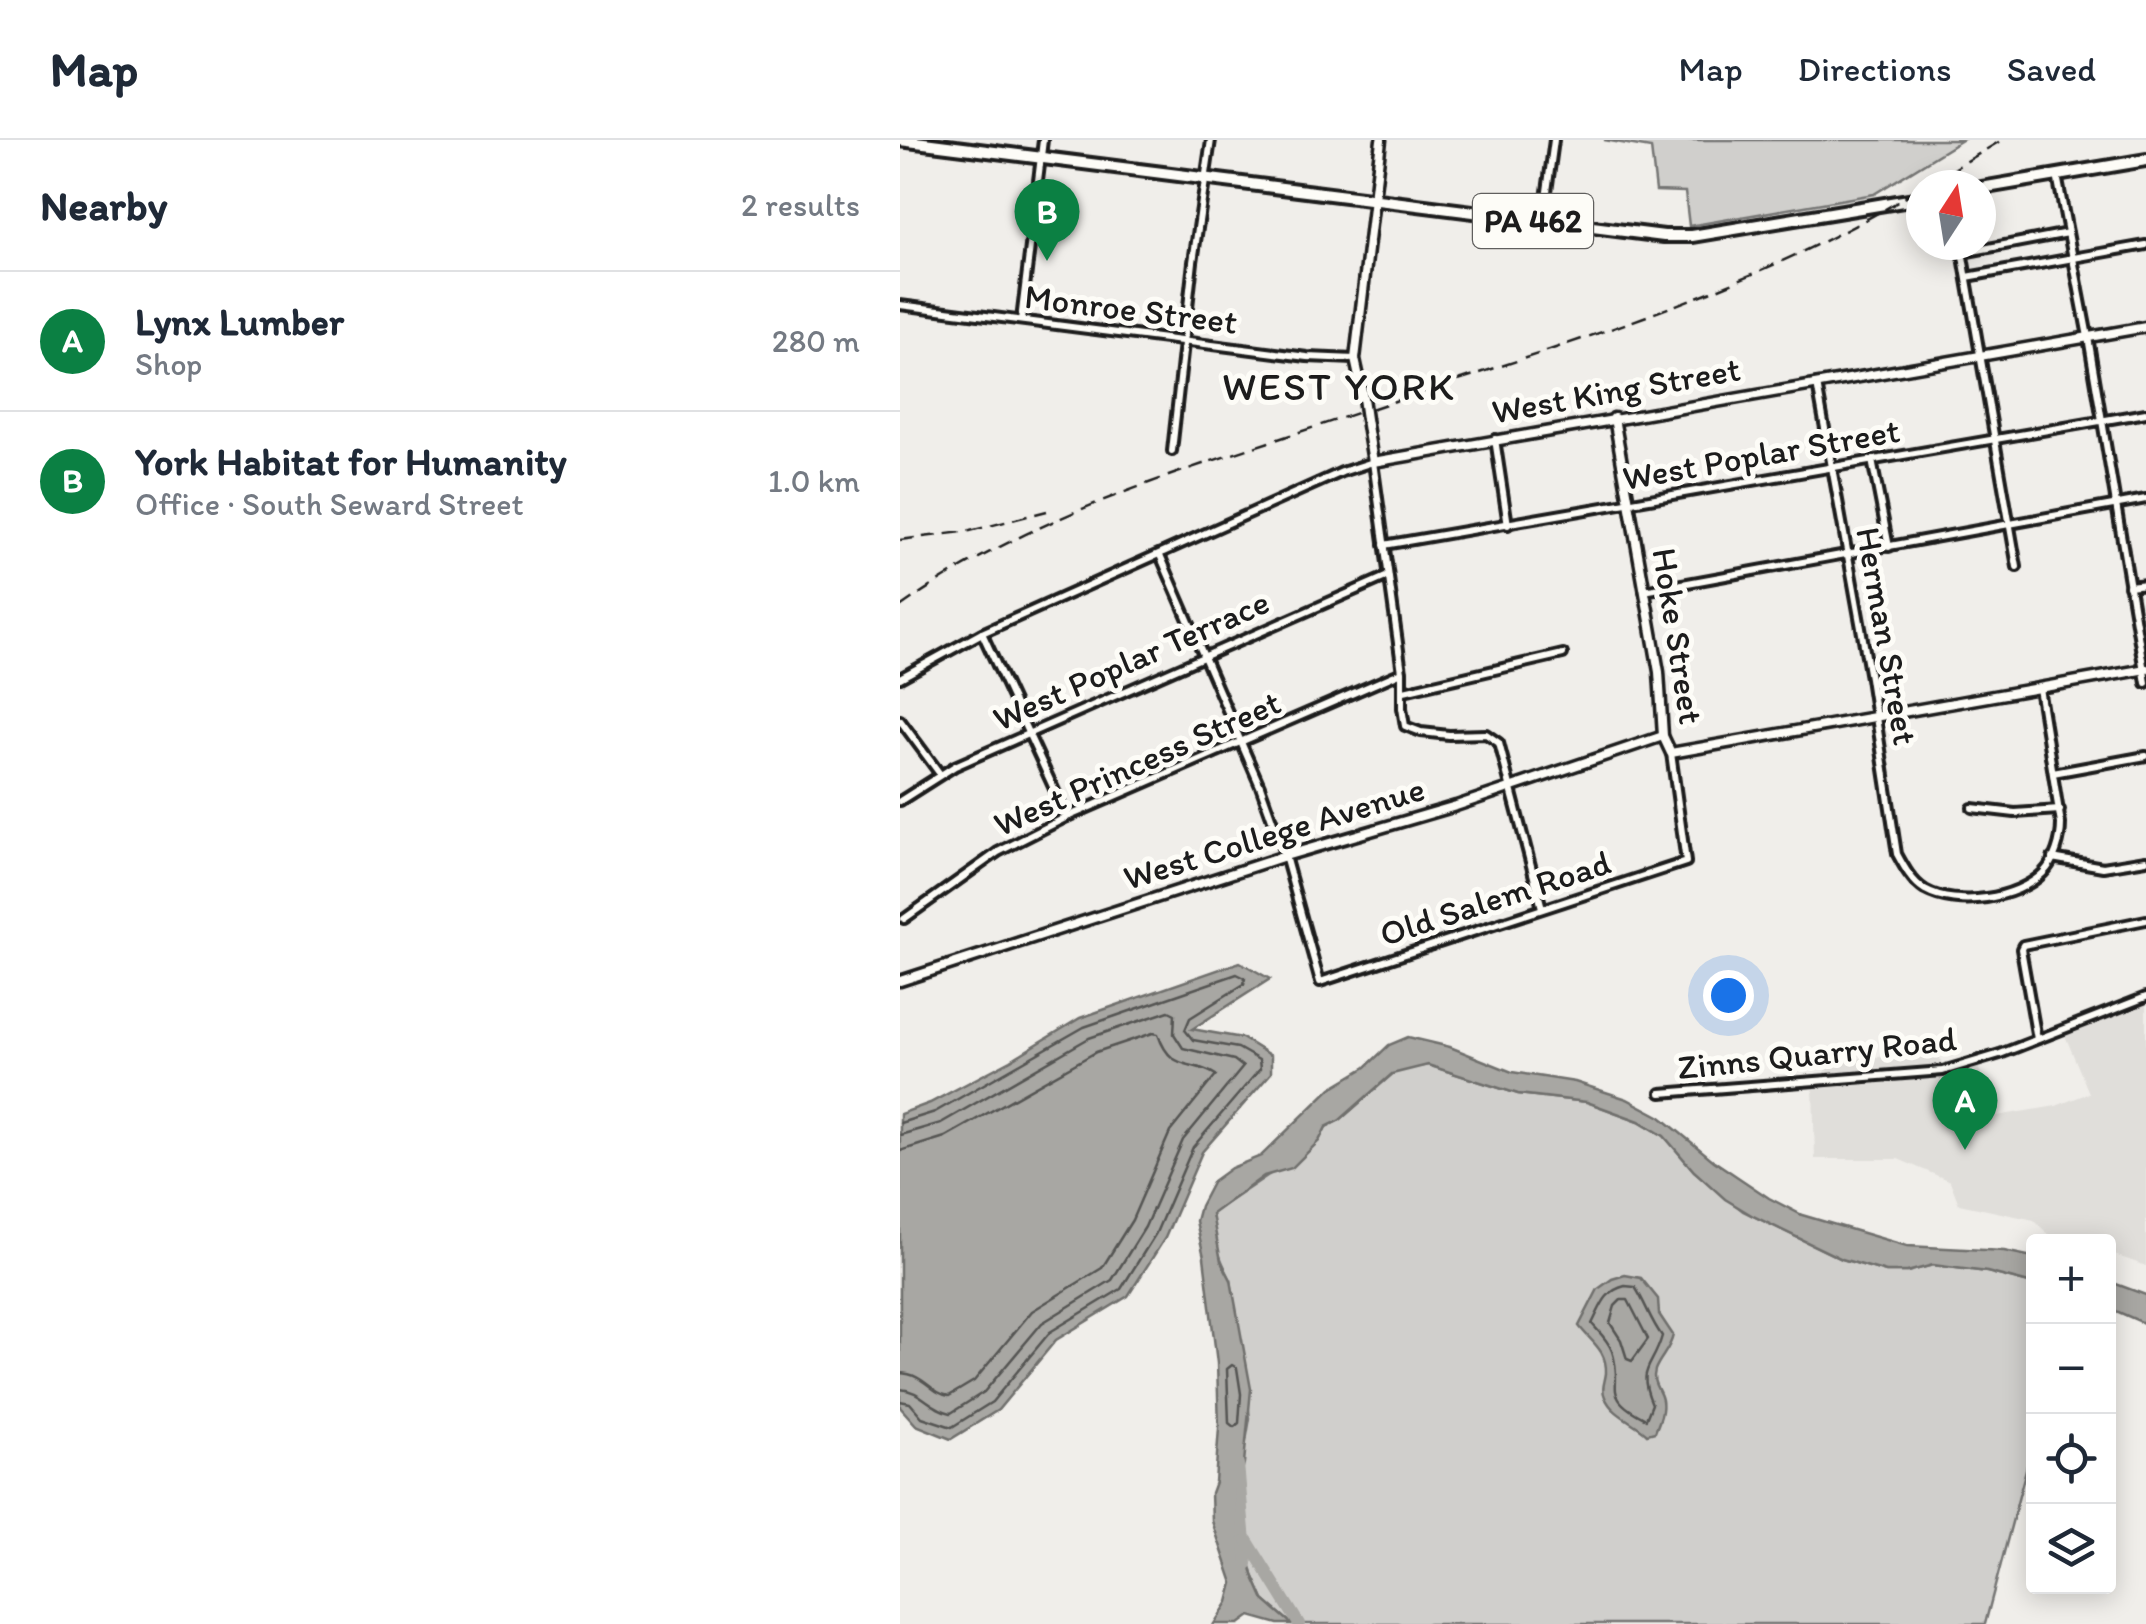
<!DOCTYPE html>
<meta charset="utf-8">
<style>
:root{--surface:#fff;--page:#f2f2f3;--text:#1f2937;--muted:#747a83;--line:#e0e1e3;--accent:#0b8043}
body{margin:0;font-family:Itim,sans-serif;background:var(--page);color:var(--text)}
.controls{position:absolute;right:30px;bottom:30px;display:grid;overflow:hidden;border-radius:10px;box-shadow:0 5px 25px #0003}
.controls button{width:90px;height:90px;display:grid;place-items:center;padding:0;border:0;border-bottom:2px solid var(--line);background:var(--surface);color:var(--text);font:50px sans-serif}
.compass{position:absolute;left:1006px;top:30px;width:90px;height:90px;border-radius:50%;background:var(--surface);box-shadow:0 5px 25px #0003;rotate:12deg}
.you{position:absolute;left:828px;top:855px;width:35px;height:35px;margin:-25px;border:8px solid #fff;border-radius:50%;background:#1a73e8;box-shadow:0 0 0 15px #1a73e833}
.badge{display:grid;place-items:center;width:65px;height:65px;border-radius:50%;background:var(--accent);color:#fff;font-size:32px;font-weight:700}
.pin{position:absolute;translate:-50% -82px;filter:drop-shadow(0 2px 5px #0008)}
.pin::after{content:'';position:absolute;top:52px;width:35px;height:30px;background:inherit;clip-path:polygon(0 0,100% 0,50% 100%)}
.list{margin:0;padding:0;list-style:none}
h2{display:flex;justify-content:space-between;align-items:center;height:130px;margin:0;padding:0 40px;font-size:42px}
h2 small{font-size:32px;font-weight:400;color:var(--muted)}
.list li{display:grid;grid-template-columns:65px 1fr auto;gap:30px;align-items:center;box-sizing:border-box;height:140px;padding:0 40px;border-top:2px solid var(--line)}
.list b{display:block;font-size:38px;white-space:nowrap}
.list p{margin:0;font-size:32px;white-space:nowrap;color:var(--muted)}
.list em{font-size:32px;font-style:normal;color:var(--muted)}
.icon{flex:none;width:55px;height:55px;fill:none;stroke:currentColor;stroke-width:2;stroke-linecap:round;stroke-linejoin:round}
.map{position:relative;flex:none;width:1246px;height:1484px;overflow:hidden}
header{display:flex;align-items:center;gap:60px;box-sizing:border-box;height:140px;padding:0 50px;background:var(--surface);border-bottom:2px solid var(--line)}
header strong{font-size:48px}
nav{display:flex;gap:55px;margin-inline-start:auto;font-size:35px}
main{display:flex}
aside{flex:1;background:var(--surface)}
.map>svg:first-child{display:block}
</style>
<header>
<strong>Map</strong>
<nav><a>Map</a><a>Directions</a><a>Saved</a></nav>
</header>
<main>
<aside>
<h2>Nearby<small>2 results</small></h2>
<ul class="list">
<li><span class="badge">A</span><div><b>Lynx Lumber</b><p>Shop</p></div><em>280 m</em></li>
<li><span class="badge">B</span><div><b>York Habitat for Humanity</b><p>Office · South Seward Street</p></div><em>1.0 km</em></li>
</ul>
</aside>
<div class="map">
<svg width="1246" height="1484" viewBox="0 0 1246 1484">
<rect width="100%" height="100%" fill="#f0eeea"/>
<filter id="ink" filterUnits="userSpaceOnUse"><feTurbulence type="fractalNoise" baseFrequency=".01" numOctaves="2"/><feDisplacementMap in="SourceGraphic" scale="20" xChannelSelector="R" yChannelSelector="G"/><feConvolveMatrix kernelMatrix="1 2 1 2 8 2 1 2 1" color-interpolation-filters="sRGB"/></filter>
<g filter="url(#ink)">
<path fill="#e0deda" d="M1246,860V1126L1209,1113L1208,1102L1171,1101L1148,1094L1134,1080L1059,1064L1050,1041L998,1019H915L913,948L934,920L1037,913L1049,935L1078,926L1097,976L1156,966L1189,953L1164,893Z"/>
<g fill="#d0cfcc" stroke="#767674" stroke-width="2.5">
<path d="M704,0H1062L974,54L789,86L785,52L756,51L751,8Z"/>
<path d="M528,925L618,954L687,962L739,981L764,996L794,1031L843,1071L942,1119L986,1132H1007L1033,1125L1087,1132L1133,1144V1303L1085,1484H392L364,1460L353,1435L339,1379L337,1353L350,1278L331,1140C320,1119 311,1097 312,1073L419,1001L426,987L440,980L496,931Z"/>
</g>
<g fill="#a8a7a3" stroke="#706f6d" stroke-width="2.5">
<path d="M340,822L370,839L292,889L342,898L371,916V933L302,1012L265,1098L228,1156L156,1200L98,1270L51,1299L16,1285L0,1267V974L30,963L111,920L180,878Z"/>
<path d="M508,897L550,907L612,932L675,942L727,959L761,977L814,1021L869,1058L902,1075L1007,1106L1104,1111L1133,1117V1144L1087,1132L1033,1125L1007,1132H986L942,1119L853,1076L825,1059L794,1031L764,996L739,981L687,962L618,954L528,925L492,934L440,980L426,987L419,1001L392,1028L364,1036L312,1074L321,1121L331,1140L351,1249L344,1323L337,1353L339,1379L353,1435L364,1460L392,1484H378L350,1476L339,1484H314L328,1462L333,1443L312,1381L311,1353L315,1342L319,1288L317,1223L304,1117L296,1081L300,1066L313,1041L331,1028L361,1016L431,948L466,927L489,905Z"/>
<path d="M725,1135L741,1138L758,1159L759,1174L773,1195C770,1210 760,1217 755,1230C751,1244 760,1249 762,1260C764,1271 759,1282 755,1292L747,1294C735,1282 712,1275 705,1257C701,1248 705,1242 706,1233C707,1210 691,1202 679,1186L698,1149L712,1139Z"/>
<path d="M1208,1141L1246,1155V1184L1209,1168Z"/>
</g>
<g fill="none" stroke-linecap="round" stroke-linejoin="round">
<g stroke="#545452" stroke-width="2.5">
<path d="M0,983L35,972L184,887L337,834L345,838L344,844L290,878L285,890L293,900L338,908L359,920L360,929L293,1007L256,1093L221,1149L150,1192L92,1262L52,1287L22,1277L10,1263L0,1261"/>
<path d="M0,995L41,983L189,898L269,871L275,874L274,894L283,908L334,920L343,927L283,1000L245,1087L212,1140L142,1183L84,1252L51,1273C30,1269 21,1250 0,1249"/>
<path d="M0,1011L45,997L196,912L253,893L258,894C271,933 291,919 316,935L270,992L232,1080L202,1128L132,1171L74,1241L49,1256C30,1253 25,1234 0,1233"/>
<path d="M725,1146L735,1147C746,1164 750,1180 762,1196C753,1229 736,1227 752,1264L746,1279C698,1255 725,1248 712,1211C708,1200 700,1193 692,1184C701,1167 704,1151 725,1146Z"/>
<path d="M721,1160H728L748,1199L732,1221L727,1219L721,1200L710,1183L715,1166Z"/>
<path d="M332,1225L337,1228L341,1254L339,1283L334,1287L329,1283L327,1229Z"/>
</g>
<g stroke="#a8a7a3" stroke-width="12">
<path d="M338,1324L347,1424"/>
<path d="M347,1400L399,1484"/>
</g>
<defs>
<g id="minor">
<path d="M1157,35L1188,197L1246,543"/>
<path d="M643,81L654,0"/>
<path d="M1061,105L1117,427"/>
<path d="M1062,113L1168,93"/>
<path d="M1067,137L1246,105"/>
<path d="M0,165L407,217L455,219"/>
<path d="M121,180L143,0"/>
<path d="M917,244L970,538L997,714C1004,727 1012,742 1025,750C1057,768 1117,759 1143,733C1155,721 1161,700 1161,684L1139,548"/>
<path d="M595,299L608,385"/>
<path d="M272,311L293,122L311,0"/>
<path d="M972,320L989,407"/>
<path d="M484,405L1246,273"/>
<path d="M260,415L360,646L385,716L420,842L786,722L771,613"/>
<path d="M1229,446L1246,444"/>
<path d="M744,451L1246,359"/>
<path d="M82,493L167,677"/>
<path d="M0,538L82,493L442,332L473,322L502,532V568L505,586L521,592L549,595L586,594L599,603L642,768"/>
<path d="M504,551L663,514"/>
<path d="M0,580L40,634"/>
<path d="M1153,633L1246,616"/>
<path d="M0,661L55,626L488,436"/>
<path d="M1072,668L1115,673L1160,670"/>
<path d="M1152,718L1203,727L1246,720"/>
<path d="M4,779L98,712L167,677L502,532"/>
<path d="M1137,899L1121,809L1123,805L1246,780"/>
<path d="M761,953L1043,931L1100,914L1246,857"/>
</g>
<g id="tertiary">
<path d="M462,251L455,219L481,0"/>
<path d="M714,278L759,532L763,596L771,613L1246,529"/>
<path d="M466,279L473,322L1246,187"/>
<path d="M0,841L385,716L556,666L763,596"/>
</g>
<g id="primary">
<path d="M0,0L764,96H792L1021,58"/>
<path d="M1081,48L1246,20"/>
</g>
</defs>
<use href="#minor" stroke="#1c1c1c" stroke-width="14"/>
<use href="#tertiary" stroke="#1c1c1c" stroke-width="15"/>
<use href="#primary" stroke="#1c1c1c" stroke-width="18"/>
<use href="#minor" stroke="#fdfcf7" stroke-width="6"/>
<use href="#tertiary" stroke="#fdfcf7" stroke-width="8"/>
<use href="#primary" stroke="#fdfcf7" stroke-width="10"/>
<g stroke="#1c1c1c" stroke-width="2.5" stroke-dasharray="15 8" stroke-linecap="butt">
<path d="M1027,45L1102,0"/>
<path d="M471,269C658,206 851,152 1021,48"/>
<path d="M0,400L70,391L147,371"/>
<path d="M0,467C137,370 300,326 457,273"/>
</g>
<defs>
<path id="tertiary-bridge" d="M462,251L466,279"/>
</defs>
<use href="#tertiary-bridge" stroke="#1c1c1c" stroke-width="15" stroke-linecap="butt"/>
<use href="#tertiary-bridge" stroke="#fdfcf7" stroke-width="8"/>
</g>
</g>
<g text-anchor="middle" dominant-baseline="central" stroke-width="10" stroke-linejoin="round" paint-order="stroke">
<rect fill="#fdfcf7" stroke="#605f5e" stroke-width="2.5" x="573" y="54" width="120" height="54" rx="8"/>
<g font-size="32" font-weight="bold" fill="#1c1c1c">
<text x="633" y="81">PA 462</text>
</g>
<g font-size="35" fill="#1c1c1c" stroke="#fdfcf7">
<text transform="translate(231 169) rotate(7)">Monroe Street</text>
<text transform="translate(716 250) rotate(-10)">West King Street</text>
<text transform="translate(861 314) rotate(-10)">West Poplar Street</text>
<text transform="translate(778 496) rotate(81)">Hoke Street</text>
<text transform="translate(987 496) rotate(80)">Herman Street</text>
<text transform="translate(231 520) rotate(-24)">West Poplar Terrace</text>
<text transform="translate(237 623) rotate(-24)">West Princess Street</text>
<text transform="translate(374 693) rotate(-17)">West College Avenue</text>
<text transform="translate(595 758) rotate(-18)">Old Salem Road</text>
<text transform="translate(917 913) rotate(-6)">Zinns Quarry Road</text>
</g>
<g font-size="40" letter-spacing="2.5" fill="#1c1c1c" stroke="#fdfcf7">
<text x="439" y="246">WEST YORK</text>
</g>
</g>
</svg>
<div class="controls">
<button>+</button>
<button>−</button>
<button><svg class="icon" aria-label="locate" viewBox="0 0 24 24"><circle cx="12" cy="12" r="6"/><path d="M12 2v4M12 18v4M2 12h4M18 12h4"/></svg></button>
<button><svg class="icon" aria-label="layers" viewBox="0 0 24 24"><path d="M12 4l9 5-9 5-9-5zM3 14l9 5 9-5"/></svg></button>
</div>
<svg class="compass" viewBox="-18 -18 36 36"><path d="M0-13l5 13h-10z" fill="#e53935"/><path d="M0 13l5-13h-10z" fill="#747a83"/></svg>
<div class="you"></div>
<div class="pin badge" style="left:1065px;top:1010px">A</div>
<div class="pin badge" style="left:147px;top:121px">B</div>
</div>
</main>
